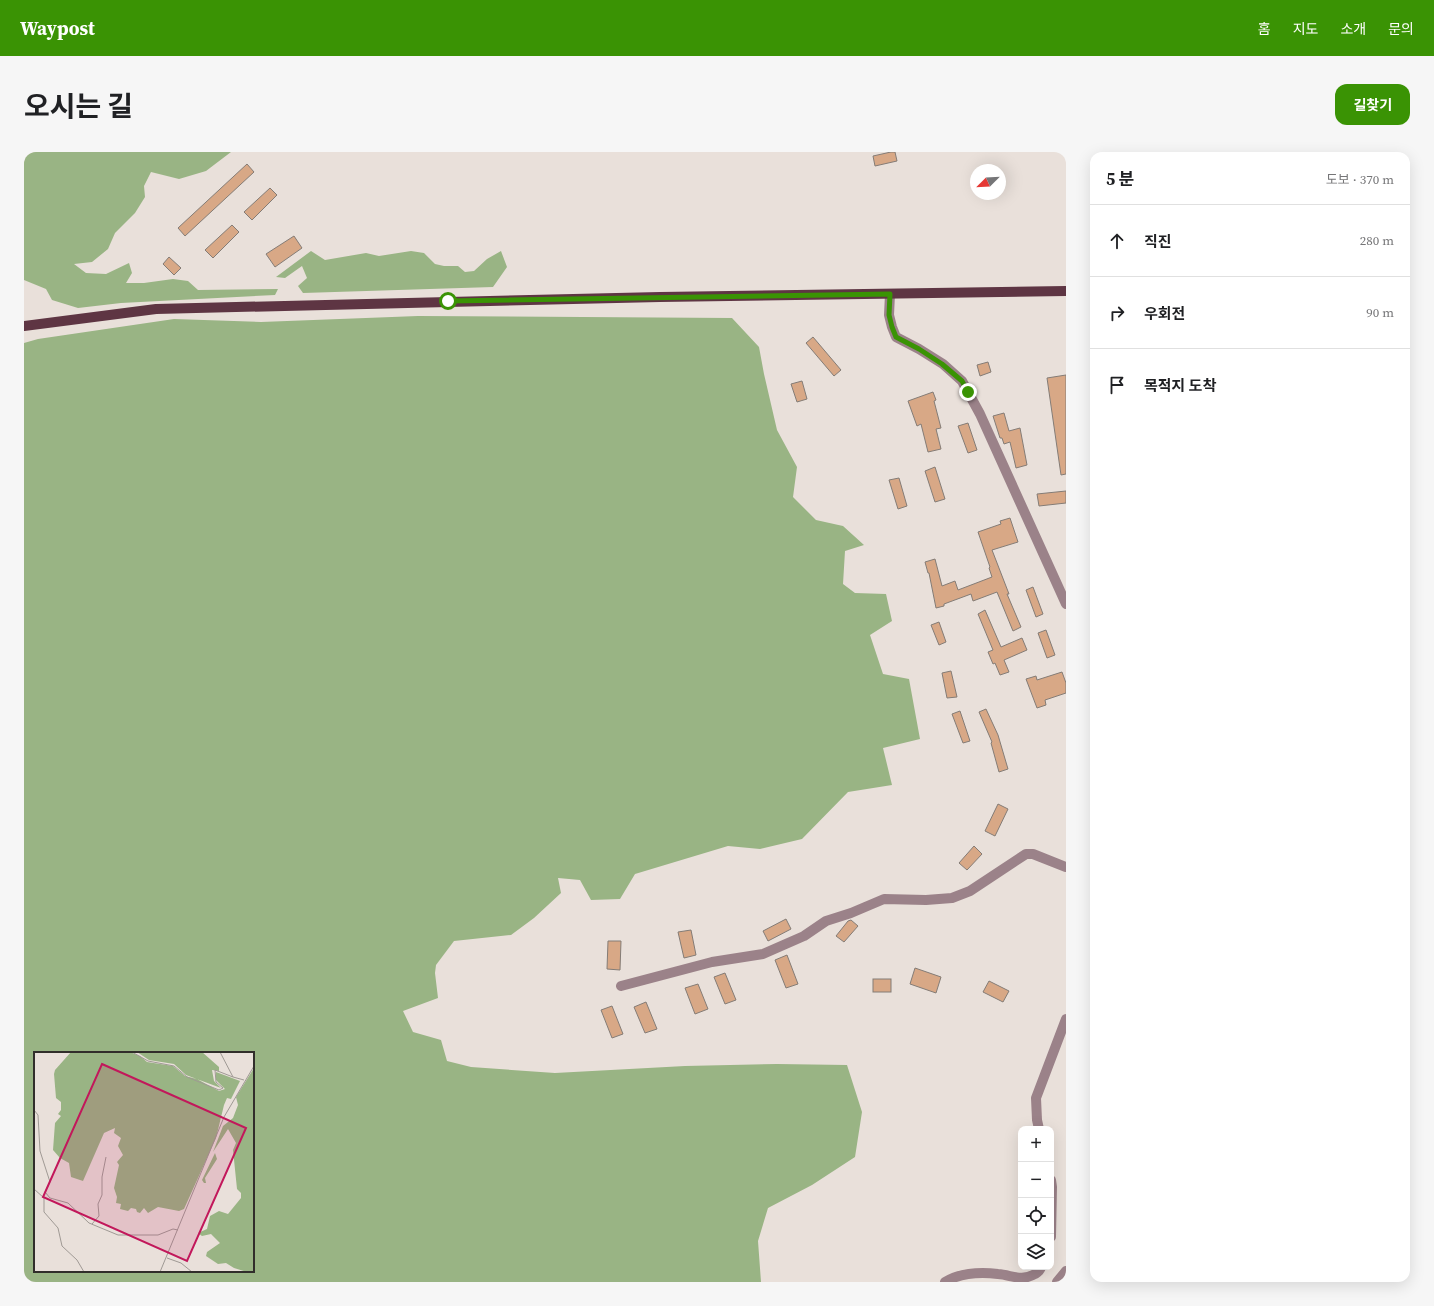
<!DOCTYPE html>
<html lang="ko">
<meta charset="utf-8">
<style>
:root{--surface:#fff;--page:#f6f6f6;--text:#202124;--muted:#757577;--line:#e0e0e0;--accent:#3a9304}
body{margin:0;font-family:"Source Serif 4","Noto Sans KR",serif;background:var(--page);color:var(--text)}
.controls{position:absolute;right:12px;bottom:12px;display:grid;overflow:hidden;border-radius:8px;box-shadow:0 4px 16px #0002}
.controls button{width:36px;height:36px;display:grid;place-items:center;padding:0;border:0;border-bottom:1px solid var(--line);background:var(--surface);color:var(--text);font:20px sans-serif}
.compass{position:absolute;left:946px;top:12px;width:36px;height:36px;border-radius:50%;background:var(--surface);box-shadow:0 4px 16px #0002;rotate:246deg}
.stop{position:absolute;width:12px;height:12px;margin:-9px;border:3px solid #3a9304;border-radius:50%;background:#fff}
.stop.end{background:#3a9304;border-color:#fff;box-shadow:0 1px 4px #0008}
.list{margin:0;padding:0;list-style:none}
h2{display:flex;justify-content:space-between;align-items:center;height:52px;margin:0;padding:0 16px;font-size:17px}
h2 small{font-size:13px;font-weight:400;color:var(--muted)}
.list li{display:grid;grid-template-columns:26px 1fr auto;gap:12px;align-items:center;box-sizing:border-box;height:72px;padding:0 16px;border-top:1px solid var(--line)}
.list b{display:block;font-size:15px;white-space:nowrap}
.list em{font-size:13px;font-style:normal;color:var(--muted)}
.icon{flex:none;width:22px;height:22px;fill:none;stroke:currentColor;stroke-width:2;stroke-linecap:round;stroke-linejoin:round}
.map{position:relative;flex:none;width:1042px;height:1130px;overflow:hidden;border-radius:12px}
header{display:flex;align-items:center;gap:24px;box-sizing:border-box;height:56px;padding:0 20px;background:var(--accent);color:#fff}
header strong{font-size:19px}
nav{display:flex;gap:22px;margin-inline-start:auto;font-size:14px}
.intro{display:flex;align-items:center;justify-content:space-between;box-sizing:border-box;height:96px;padding:0 24px}
h1{margin:0;font-size:28px}
.button{padding:10px 18px;border-radius:12px;background:var(--accent);color:#fff;font-size:14px;font-weight:700}
main{display:flex;gap:24px;padding:0 24px}
aside{flex:1;background:var(--surface);border-radius:12px;box-shadow:0 4px 16px #0002}
.map>svg:first-child{display:block}
</style>
<header>
<strong>Waypost</strong>
<nav><a>홈</a><a>지도</a><a>소개</a><a>문의</a></nav>
</header>
<div class="intro"><h1>오시는 길</h1><a class="button">길찾기</a></div>
<main>
<div class="map">
<svg width="1042" height="1130" viewBox="0 0 1042 1130">
<rect width="100%" height="100%" fill="#e9e0da"/>
<g fill="#99b484" fill-rule="evenodd">
<path d="M0,0H207L182,19L155,27L127,20L120,34L121,45L111,61L91,81L84,97L68,110L50,112L62,121L82,122L105,111L108,121L102,131H120L149,127L164,129L174,138L254,137L251,143L97,151L54,156L28,148L22,137L0,128Z"/>
<path d="M287,99L301,108L342,101L355,104L387,99L400,101L411,112L420,114H434L441,120L450,119L463,107L477,99L483,115L469,135L279,141L274,134L283,126L278,114L261,126L252,125Z"/>
<path d="M394,164L708,166L735,195L740,222L753,278L773,315L769,345L792,368L819,374L840,393L821,399L819,432L831,441L862,442L868,469L846,483L859,522L885,527L896,587L859,596L868,633L824,640L778,687L736,697L704,694L611,722L596,747L567,748L556,728L534,726L537,741L510,766L487,783L430,789L412,813L411,821L414,846L379,859L389,880L417,888L423,909L447,915L531,921L661,914L753,912L823,913L838,960L831,1005L788,1033L744,1056L734,1089L737,1130H0V191L14,187L150,167L237,170ZM11,901H229V1119H11Z"/>
</g>
<g fill="#d8a886" stroke="#847c76">
<path d="M867,0H871L873,9L851,14L849,4Z"/>
<path d="M223,12L230,20L161,84L154,76Z"/>
<path d="M246,36L253,43L228,68L220,60Z"/>
<path d="M208,73L215,80L189,106L181,98Z"/>
<path d="M270,84L278,96L251,115L242,102Z"/>
<path d="M145,105L157,116L150,123L139,112Z"/>
<path d="M789,185L817,218L810,224L782,191Z"/>
<path d="M964,210L967,220L956,224L953,213Z"/>
<path d="M1042,223V322L1037,323L1023,226Z"/>
<path d="M778,229L783,247L773,250L767,232Z"/>
<path d="M909,240L912,248L910,249L917,276L912,277L917,297L904,300L897,272L893,274L884,249Z"/>
<path d="M980,261L985,279L996,276L1003,313L992,316L986,290L980,292L978,286H976L969,264Z"/>
<path d="M944,271L953,298L944,301L934,274Z"/>
<path d="M911,315L921,347L911,350L901,319Z"/>
<path d="M875,326L883,354L874,357L865,328Z"/>
<path d="M1042,339V351L1015,354L1013,342Z"/>
<path d="M986,366L994,390L968,398L985,442H983L997,475L989,479L973,440L949,449L947,442L920,452V454L912,456L905,421H904L901,410L911,407L918,434L931,429L934,438L968,425L965,416L966,415L954,380L977,372L976,369Z"/>
<path d="M1009,435L1019,462L1012,465L1002,438Z"/>
<path d="M961,458L977,495L998,486L1003,498L980,508L985,520L976,523L971,511L969,512L964,500L969,498L954,462Z"/>
<path d="M915,470L922,490L915,493L907,473Z"/>
<path d="M1022,478L1031,503L1023,506L1014,481Z"/>
<path d="M927,519L933,545L923,546L918,521Z"/>
<path d="M1038,520L1042,531V541L1021,548L1022,553L1013,556L1002,527L1012,524L1013,528Z"/>
<path d="M962,557L974,583L984,617L975,620L967,591L968,590L955,560Z"/>
<path d="M936,559L946,589L939,591L928,562Z"/>
<path d="M974,652L984,657L971,684L961,679Z"/>
<path d="M950,694L958,702L943,718L935,711Z"/>
<path d="M762,767L767,777L744,789L739,779Z"/>
<path d="M827,768L834,774L820,790L812,784L824,769Z"/>
<path d="M667,778L672,803L660,806L654,780Z"/>
<path d="M584,789H597L596,818L583,817Z"/>
<path d="M763,803L774,832L762,836L751,808Z"/>
<path d="M891,816L917,825L912,841L886,832Z"/>
<path d="M701,821L712,848L701,852L690,825Z"/>
<rect x="849" y="827" width="18" height="13"/>
<path d="M965,829L985,839L979,850L959,840Z"/>
<path d="M674,832L684,857L671,862L661,836Z"/>
<path d="M622,850L633,877L621,881L610,855Z"/>
<path d="M588,854L599,882L588,886L577,858Z"/>
</g>
<g fill="none" stroke-linecap="round" stroke-linejoin="round">
<g stroke="#9b8289" stroke-width="10">
<path d="M866,142L865,163L868,175L872,185L895,197L919,212L938,229L956,262L1042,452"/>
<path d="M597,834L688,810L739,802L780,784L802,769L827,761L860,747L902,748L928,746L946,739L1002,702H1009L1042,715"/>
<path d="M1015,977L1013,968L1012,946L1042,867"/>
<path d="M1027,1028L1028,1035L1027,1085"/>
<path d="M921,1130C936,1121 956,1120 974,1122C988,1123 997,1130 1011,1122C1014,1120 1016,1119 1017,1115"/>
<path d="M1033,1130L1042,1119"/>
</g>
<path stroke="#5e3543" stroke-width="10" d="M0,174L132,157L636,145L1042,139"/>
</g>
<g fill="none" stroke-linecap="round" stroke-linejoin="round">
<path stroke="#3a9304" stroke-width="5" d="M424,149L866,142L865,163L868,175L872,185L895,197L918,212L938,229L944,240"/>
</g>
<g transform="translate(10 900)">
<rect width="220" height="220" fill="#e9e0da"/>
<path d="M37,0H96L106,4L113,10L139,14L151,24L163,27L185,39L191,37L182,28V20L206,29L197,47L193,46L190,53L182,86L150,157L145,159L124,155L114,161L110,156L106,161L103,160L102,157L97,156L94,159L86,157L87,152L82,151L83,145L80,136L85,113L83,110L89,103L84,94L87,86L80,81L81,76L70,81L49,129L37,125L35,111L26,106L19,98L21,71L27,64L24,62L27,58V50L22,46L20,22L21,18ZM103,0H168L185,15V19L178,18L180,29L187,36L152,23L140,12L115,8ZM220,16V220H213L200,216L192,211L184,212L172,204L173,200L186,191L177,182L168,184L164,181L173,177L176,164L185,159L194,162L207,146V141L203,137L199,98L202,91L194,77L179,100L189,74L199,66L204,53L202,45ZM181,101L183,107L171,126L172,131H170L168,128Z" fill="#99b484"/>
<path fill="none" stroke="#9f9994" stroke-width="1" d="M98,0L114,9L140,14L153,25L185,38L189,36L182,30L181,18L199,25M186,0L199,25L210,28M0,58L4,63L6,99L16,130L11,140L16,146L34,151L55,171L84,183H124L139,177L144,178M0,137L10,146V160L24,176L28,194L43,208L50,220M58,172L65,164L64,152L68,143V125L72,105M133,206L147,211L158,220M126,220L190,65L220,14"/>
<path fill="#c2185b" fill-opacity="0.15" stroke="#c2185b" stroke-width="2" d="M68,12L212,76L153,209L9,145Z"/>
<rect width="220" height="220" fill="none" stroke="#312e2b" stroke-width="2"/>
</g>
</svg>
<div class="controls">
<button>+</button>
<button>−</button>
<button><svg class="icon" aria-label="locate" viewBox="0 0 24 24"><circle cx="12" cy="12" r="6"/><path d="M12 2v4M12 18v4M2 12h4M18 12h4"/></svg></button>
<button><svg class="icon" aria-label="layers" viewBox="0 0 24 24"><path d="M12 4l9 5-9 5-9-5zM3 14l9 5 9-5"/></svg></button>
</div>
<svg class="compass" viewBox="-18 -18 36 36"><path d="M0-13l5 13h-10z" fill="#e53935"/><path d="M0 13l5-13h-10z" fill="#757577"/></svg>
<div class="stop" style="left:424px;top:149px"></div>
<div class="stop end" style="left:944px;top:240px"></div>
</div>
<aside>
<h2>5 분<small>도보 · 370 m</small></h2>
<ul class="list">
<li><svg class="icon" aria-label="ahead" viewBox="0 0 24 24"><path d="M12 20V5M6 11l6-6 6 6"/></svg><div><b>직진</b></div><em>280 m</em></li>
<li><svg class="icon" aria-label="right" viewBox="0 0 24 24"><path d="M7 20v-9h11M14 6l5 5-5 5"/></svg><div><b>우회전</b></div><em>90 m</em></li>
<li><svg class="icon" aria-label="arrive" viewBox="0 0 24 24"><path d="M6 21V4h12l-3 4 3 4H6"/></svg><div><b>목적지 도착</b></div></li>
</ul>
</aside>
</main>
